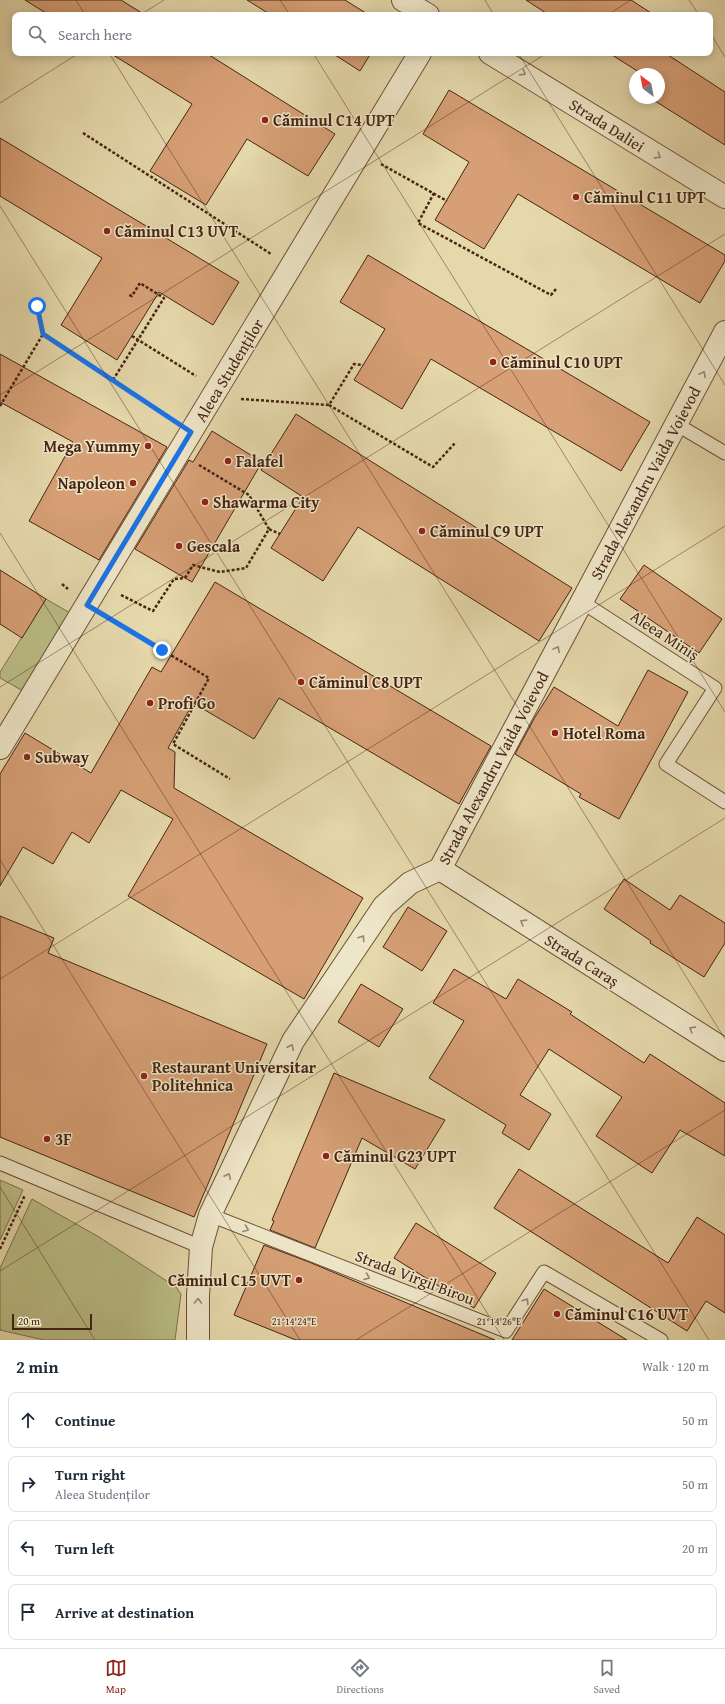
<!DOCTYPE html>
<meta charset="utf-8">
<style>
:root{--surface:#fff;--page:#f2f2f3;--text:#1f2937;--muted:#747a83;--line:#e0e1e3;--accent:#8f2418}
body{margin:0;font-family:"Gentium Book Plus",serif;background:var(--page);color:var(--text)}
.compass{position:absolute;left:629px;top:68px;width:36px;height:36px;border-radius:50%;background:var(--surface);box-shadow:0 2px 10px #0003;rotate:328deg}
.scale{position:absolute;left:12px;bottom:10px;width:80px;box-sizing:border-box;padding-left:4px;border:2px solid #472414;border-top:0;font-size:11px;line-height:14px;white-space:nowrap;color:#472414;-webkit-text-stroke:3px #eee6c8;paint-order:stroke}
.stop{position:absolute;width:12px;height:12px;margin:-9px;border:3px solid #1a73e8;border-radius:50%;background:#fff}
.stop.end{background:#1a73e8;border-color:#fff;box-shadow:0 1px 4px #0008}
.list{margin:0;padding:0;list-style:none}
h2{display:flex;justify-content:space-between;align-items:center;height:52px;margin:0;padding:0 16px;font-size:17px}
h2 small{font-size:13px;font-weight:400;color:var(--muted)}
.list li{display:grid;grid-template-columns:26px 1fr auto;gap:12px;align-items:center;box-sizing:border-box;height:56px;margin:0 8px 8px;padding:0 8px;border:1px solid var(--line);border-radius:8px}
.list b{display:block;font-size:15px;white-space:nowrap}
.list p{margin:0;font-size:13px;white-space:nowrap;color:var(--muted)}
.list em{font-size:13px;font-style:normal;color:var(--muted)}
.icon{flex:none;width:22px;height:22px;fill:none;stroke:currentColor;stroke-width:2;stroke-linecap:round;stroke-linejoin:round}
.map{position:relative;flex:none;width:725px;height:1340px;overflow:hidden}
.search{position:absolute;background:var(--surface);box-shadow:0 2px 10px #0003;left:12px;right:12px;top:12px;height:44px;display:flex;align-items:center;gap:10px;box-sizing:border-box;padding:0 14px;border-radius:8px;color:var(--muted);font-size:15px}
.sheet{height:308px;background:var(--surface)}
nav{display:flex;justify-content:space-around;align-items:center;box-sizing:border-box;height:56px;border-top:1px solid var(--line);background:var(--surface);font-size:11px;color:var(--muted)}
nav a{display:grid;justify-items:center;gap:2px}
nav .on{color:var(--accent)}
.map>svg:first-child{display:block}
</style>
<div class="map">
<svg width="725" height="1340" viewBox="0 0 725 1340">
<rect width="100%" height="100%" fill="#e5d8ab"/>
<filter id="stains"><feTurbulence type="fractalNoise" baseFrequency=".005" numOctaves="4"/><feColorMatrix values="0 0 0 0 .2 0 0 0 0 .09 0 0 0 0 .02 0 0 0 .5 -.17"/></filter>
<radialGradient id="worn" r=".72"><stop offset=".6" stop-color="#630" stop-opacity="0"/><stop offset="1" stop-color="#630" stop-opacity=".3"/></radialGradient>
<g fill="#babd86" stroke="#80704d">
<path d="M46,599L72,614L23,691L0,678V672Z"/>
<path d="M0,1180L23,1190L0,1240Z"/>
<path d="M32,1199L99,1237L176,1287L181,1294L175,1340H44L0,1330V1268Z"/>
</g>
<g fill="#d69f75" stroke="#472414">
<path d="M25,0H121L145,15H49Z"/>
<path d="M247,0H345L369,15H271Z"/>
<path d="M526,0H631L654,15H549Z"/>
<path d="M110,53H206L335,134L308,176L247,139L206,205L150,171L192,104Z"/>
<path d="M332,53H371L360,71Z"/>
<path d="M609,53H665L725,92V145L655,101L656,98H659V94L663,88L659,85V74H642Z"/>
<path d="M449,90L725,255V261L700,303L518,194L484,249L435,220L469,162L423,134Z"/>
<path d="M0,138L239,282L213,325L159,292L117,360L61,325L102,258L0,196Z"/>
<path d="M368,255L650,422L621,471L431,359L402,409L354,380L385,329L340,302Z"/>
<path d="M0,354L167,447L99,560L29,521L73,442L0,402Z"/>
<path d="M296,414L572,588L539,641L358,527L323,581L271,548L303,497L261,470Z"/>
<path d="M212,431L262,462L192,582L135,549L189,460L193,462Z"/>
<path d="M644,565L722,619L699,653L620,599Z"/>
<path d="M0,570L46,599L22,638L0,624Z"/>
<path d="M215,582L491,746L459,804L279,698L254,739L193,703L168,748L175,752L174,788L363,898L304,999L128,896L173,819L121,790L89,843L72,832L53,864L23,847L0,886V774L25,733L91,773L152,667L161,672Z"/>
<path d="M648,670L688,692L619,819L579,797L581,794L515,754L535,717L554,687L618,726Z"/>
<path d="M624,879L670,910L680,895L725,923V943L704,977L650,943L651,941L604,909Z"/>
<path d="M408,907L447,931L422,971L383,947Z"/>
<path d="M0,916L54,938L48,953L267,1044L194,1217L0,1137Z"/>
<path d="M454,969L506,999L518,979L572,1012L570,1014L644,1063L650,1054L725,1103V1156L680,1130L652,1173L596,1136L622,1097L549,1049L520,1095L551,1114L529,1150L502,1133L506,1125L429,1078L464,1021L433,1003Z"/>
<path d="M361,984L403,1009L379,1047L338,1022Z"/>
<path d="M334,1073L445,1120L415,1169L362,1138L315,1248L270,1230L274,1221L272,1220Z"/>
<path d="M519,1169L668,1263L697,1217L725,1235V1313L706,1301L687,1331L494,1208Z"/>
<path d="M416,1223L496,1273L474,1308L394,1258Z"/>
<path d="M264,1245L309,1262L495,1340H296L234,1315Z"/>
<path d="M544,1289L627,1340H512Z"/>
</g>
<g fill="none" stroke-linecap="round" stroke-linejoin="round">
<defs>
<g id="lane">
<path d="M676,424L725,453"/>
<path d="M582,602L715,688L666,764L725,802"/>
<path d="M0,1163L201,1247"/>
<path d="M210,1215L506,1331L544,1272L661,1340"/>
</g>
<g id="street">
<path d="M403,0L428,15"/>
<path d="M490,53L725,197"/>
<path d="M0,748L420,53"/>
<path d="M440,869L725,1050"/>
<path d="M198,1340V1296L201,1247L210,1215L293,1041L384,906L410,883L440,869L725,332"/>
</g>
</defs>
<use href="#lane" stroke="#6e513a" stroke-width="15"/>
<use href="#street" stroke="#6e513a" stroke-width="24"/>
<g stroke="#472414" stroke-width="2.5" stroke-dasharray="3 2" stroke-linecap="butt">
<path d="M83,133L271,254"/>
<path d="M381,164L447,201"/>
<path d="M434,193L418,223L551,295L556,289"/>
<path d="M43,334L171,419"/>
<path d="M132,336L196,376"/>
<path d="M113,380L164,298L140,283L132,296L129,295"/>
<path d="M241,399L329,405L354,364L363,365"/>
<path d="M329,405L433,467L456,442"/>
<path d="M0,406L43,334L37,306"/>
<path d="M199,465L249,495L269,529"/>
<path d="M62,584L68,589"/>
<path d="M121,595L153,611L174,579L185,578L193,565L220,572L246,568L269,529L280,534"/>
<path d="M107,617L209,678L173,744L230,779"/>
<path d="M198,698L207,702"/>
<path d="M0,1249L25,1195"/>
</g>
<use href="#lane" stroke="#eee6c8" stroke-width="13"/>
<use href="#street" stroke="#eee6c8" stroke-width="22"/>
</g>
<defs><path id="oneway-chevron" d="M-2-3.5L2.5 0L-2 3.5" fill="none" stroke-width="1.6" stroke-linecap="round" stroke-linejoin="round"/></defs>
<g stroke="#9a856e">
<use href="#oneway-chevron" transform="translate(523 73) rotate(32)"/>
<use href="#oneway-chevron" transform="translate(658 156) rotate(32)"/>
<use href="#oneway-chevron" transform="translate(703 374) rotate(-62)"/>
<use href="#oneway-chevron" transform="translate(557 649) rotate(-62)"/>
<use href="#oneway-chevron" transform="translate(523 922) rotate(-148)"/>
<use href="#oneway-chevron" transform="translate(362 938) rotate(-56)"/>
<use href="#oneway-chevron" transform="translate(692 1029) rotate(-148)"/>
<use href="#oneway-chevron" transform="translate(291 1047) rotate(-64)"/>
<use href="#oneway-chevron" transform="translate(228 1176) rotate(-64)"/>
<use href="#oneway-chevron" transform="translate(246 1229) rotate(21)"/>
<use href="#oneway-chevron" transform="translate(367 1277) rotate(21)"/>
<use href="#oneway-chevron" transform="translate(198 1301) rotate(-89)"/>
<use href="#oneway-chevron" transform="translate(526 1301) rotate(-57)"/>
</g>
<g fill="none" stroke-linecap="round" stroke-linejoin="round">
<path stroke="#1a73e8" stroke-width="5" d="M37,306L43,334L191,432L87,605L162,650"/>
</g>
<path fill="none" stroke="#472414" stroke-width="1" stroke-opacity="0.45" d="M76,0L85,15M280,0L290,15M485,0L494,15M689,0L699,15M140,15L164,0M607,15L631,0M710,33L725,57M109,53L725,1039M313,53L725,712M518,53L725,385M0,103L79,53M0,206L709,1340M0,395L547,53M0,533L504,1340M0,687L725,234M0,860L300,1340M0,979L725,526M0,1187L95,1340M0,1271L725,818M356,1340L725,1110"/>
<g fill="#8f2418" stroke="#eee6c8" stroke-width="1.5">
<circle cx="265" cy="120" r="4"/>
<circle cx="576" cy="197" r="4"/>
<circle cx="107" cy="231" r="4"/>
<circle cx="493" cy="362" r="4"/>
<circle cx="148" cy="446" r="4"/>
<circle cx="228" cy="461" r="4"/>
<circle cx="133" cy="483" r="4"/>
<circle cx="205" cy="502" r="4"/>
<circle cx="422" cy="531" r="4"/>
<circle cx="179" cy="546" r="4"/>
<circle cx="301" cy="682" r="4"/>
<circle cx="150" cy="703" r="4"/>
<circle cx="555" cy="733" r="4"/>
<circle cx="27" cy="757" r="4"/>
<circle cx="144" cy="1076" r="4"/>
<circle cx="47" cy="1139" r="4"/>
<circle cx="326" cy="1156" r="4"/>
<circle cx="299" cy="1280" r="4"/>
<circle cx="557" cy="1314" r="4"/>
</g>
<g text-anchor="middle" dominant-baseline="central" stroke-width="3" stroke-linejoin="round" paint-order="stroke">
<g font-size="16" font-weight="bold" fill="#472414" stroke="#eee6c8" text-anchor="start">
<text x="273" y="120">Căminul C14 UPT</text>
<text x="584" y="197">Căminul C11 UPT</text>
<text x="115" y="231">Căminul C13 UVT</text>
<text x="501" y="362">Căminul C10 UPT</text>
<text x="140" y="446" text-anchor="end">Mega Yummy</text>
<text x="236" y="461">Falafel</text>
<text x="125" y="483" text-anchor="end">Napoleon</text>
<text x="213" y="502">Shawarma City</text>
<text x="430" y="531">Căminul C9 UPT</text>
<text x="187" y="546">Gescala</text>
<text x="309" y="682">Căminul C8 UPT</text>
<text x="158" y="703">Profi Go</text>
<text x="563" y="733">Hotel Roma</text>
<text x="35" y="757">Subway</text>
<text x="152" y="1067">Restaurant Universitar<tspan x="152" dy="18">Politehnica</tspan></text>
<text x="55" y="1139">3F</text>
<text x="334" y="1156">Căminul G23 UPT</text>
<text x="291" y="1280" text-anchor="end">Căminul C15 UVT</text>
<text x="565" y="1314">Căminul C16 UVT</text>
</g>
<g font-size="16" fill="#472414" stroke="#eee6c8">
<text transform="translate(607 125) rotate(32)">Strada Daliei</text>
<text transform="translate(229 370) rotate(-59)">Aleea Studenților</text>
<text transform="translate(645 483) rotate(-62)">Strada Alexandru Vaida Voievod</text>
<text transform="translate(665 635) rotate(33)">Aleea Miniș</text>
<text transform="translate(493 768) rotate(-62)">Strada Alexandru Vaida Voievod</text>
<text transform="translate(582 960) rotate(32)">Strada Caraș</text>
<text transform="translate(415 1277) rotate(21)">Strada Virgil Birou</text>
</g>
</g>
<g font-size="10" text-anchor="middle" fill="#472414" stroke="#eee6c8" stroke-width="3" stroke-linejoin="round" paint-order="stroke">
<text x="294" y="1325">21°14'24"E</text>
<text x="499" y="1325">21°14'26"E</text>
</g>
<rect width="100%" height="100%" filter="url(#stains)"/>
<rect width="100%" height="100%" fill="url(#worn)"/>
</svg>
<svg class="compass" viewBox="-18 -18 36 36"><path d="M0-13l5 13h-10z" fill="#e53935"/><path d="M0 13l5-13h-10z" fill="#747a83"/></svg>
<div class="scale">20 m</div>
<div class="stop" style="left:37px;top:306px"></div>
<div class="stop end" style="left:162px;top:650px"></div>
<div class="search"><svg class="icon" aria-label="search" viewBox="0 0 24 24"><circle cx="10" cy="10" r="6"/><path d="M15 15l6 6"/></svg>Search here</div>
</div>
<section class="sheet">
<h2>2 min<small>Walk · 120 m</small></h2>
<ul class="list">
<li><svg class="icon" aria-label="ahead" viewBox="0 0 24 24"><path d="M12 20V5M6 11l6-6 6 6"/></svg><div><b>Continue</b></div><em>50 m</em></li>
<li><svg class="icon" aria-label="right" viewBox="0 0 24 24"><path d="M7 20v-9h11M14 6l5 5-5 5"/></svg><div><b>Turn right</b><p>Aleea Studenților</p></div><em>50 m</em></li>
<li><svg class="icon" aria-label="left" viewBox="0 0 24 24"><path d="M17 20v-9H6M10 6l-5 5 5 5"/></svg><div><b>Turn left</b></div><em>20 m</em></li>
<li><svg class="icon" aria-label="arrive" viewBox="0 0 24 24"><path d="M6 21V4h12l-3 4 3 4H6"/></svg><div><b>Arrive at destination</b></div></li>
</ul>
</section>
<nav>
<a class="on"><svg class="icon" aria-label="map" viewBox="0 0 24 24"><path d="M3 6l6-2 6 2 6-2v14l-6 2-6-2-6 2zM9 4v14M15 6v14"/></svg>Map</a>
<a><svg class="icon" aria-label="directions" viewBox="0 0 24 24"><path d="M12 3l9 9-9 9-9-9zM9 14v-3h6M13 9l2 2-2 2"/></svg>Directions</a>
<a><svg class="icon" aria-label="saved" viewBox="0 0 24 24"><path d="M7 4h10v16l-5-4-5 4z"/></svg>Saved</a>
</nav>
